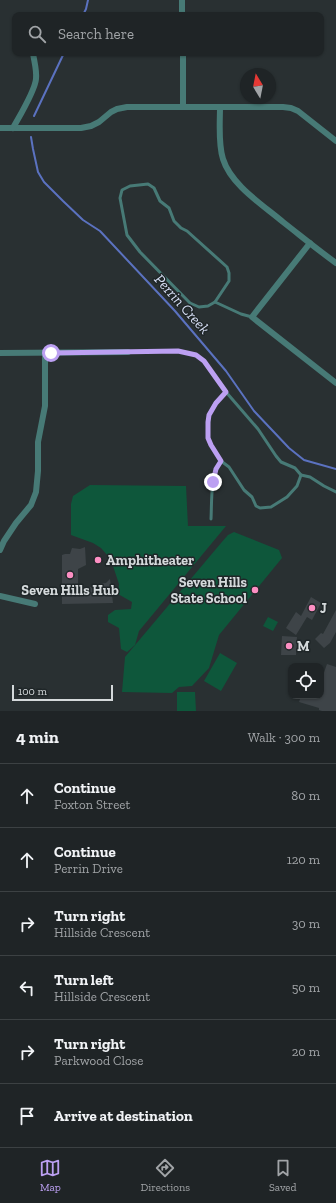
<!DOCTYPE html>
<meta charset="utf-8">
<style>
:root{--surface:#1f2426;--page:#2c3032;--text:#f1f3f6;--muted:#a1a4a7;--line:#3c4143;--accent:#bca0f2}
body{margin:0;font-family:"Zilla Slab",serif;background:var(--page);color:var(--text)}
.controls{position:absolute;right:12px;bottom:12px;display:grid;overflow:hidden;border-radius:8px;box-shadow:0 1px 3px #0004}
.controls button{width:36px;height:36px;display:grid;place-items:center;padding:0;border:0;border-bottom:1px solid var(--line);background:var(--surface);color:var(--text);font:20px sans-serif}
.compass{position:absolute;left:240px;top:68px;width:36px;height:36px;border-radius:50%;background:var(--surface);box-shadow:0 1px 3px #0004;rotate:350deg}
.scale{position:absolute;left:12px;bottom:10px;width:101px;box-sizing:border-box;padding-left:4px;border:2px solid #d4d9db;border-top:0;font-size:11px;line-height:14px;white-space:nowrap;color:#d4d9db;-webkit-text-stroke:3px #1f2628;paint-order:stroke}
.stop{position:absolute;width:12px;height:12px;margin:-9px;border:3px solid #bca0f2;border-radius:50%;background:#fff}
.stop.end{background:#bca0f2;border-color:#fff;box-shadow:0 1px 4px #0008}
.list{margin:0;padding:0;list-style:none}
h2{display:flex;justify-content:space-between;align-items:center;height:52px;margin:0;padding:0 16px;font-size:17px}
h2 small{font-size:13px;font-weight:400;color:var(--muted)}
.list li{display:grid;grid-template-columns:26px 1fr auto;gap:12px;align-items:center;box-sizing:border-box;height:64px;padding:0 16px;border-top:1px solid var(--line)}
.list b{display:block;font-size:15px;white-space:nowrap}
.list p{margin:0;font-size:13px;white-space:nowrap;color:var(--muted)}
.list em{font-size:13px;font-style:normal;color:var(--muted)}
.icon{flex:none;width:22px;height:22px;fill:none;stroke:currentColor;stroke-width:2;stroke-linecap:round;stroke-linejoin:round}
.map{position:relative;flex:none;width:336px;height:711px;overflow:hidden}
.search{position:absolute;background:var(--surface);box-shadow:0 1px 3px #0004;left:12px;right:12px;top:12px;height:44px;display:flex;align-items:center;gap:10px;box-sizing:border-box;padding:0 14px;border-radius:8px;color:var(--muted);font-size:15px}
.sheet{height:436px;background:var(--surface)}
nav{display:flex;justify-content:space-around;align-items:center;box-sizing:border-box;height:56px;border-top:1px solid var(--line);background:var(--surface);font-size:11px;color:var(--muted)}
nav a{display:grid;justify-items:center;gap:2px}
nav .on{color:var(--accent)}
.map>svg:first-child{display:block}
</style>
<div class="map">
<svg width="336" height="711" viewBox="0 0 336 711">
<rect width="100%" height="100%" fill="#293032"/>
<g fill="#0e573b">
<path d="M90,485L186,486L188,526H226L139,631L135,645L127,652L121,649L119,628L108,622V615L115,610L131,609L132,602L118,594L119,584L111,560L108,556L101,548L93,543L71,535V504L73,496Z"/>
<path d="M234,532L279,550L282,558L219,635L209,668L192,686L179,687L172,693L122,692L125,657L221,543L228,535Z"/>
<path d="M268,617L278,622L273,631L263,626Z"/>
<path d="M220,653L237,663L221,691L204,681Z"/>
<path d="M177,692H195L196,711H177Z"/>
</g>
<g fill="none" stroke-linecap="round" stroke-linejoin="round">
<g stroke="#5b72c0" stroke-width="2">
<path d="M83,15L86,9L88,0"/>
<path d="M34,116L64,53"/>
<path d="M31,137L33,149L38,172L44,182L63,201L83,220L100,231L175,311L226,371L254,411L289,448L304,460L336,469"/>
</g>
</g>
<g fill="#3e4448">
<path d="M85,547L86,565L78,569V587H96V584L106,583L110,579L113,603L62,604V555L65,554H70L72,548L80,549Z"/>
<path d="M311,597L321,603L312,620L307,617L296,635L286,628L296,612L301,616Z"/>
<path d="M336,610V632L330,643L324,648L315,639L321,633L323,634Z"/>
<path d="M282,636L297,637L296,655H281Z"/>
<path d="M327,664L336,667V711H322L319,710V708L299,702L301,696H321V681Z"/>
</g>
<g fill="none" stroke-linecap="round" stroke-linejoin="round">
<g stroke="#477a76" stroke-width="3">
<path d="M148,184L154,188L160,201L169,208L174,221L181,228L187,231L227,267L229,273V281L215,302L208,306L199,307L190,303L140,252L127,235L120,198L122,190L130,186Z"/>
<path d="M215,302L241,314L252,317"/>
<path d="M128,352L178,351L196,355L204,361L226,392L258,429L276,456L281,462L295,468L301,475L310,477L324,486L336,492"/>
<path d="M226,392L215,403L209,415L208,438L211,445L221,461L229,467L244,490L252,497L256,506L260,508L271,507L287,497L297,486L301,475"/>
<path d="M211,519C212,500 210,477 221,461"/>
</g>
<g stroke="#477a76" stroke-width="6">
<path d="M182,0V15"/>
<path d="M183,53V107"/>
<path d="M220,107C220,122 218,144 223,159C231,185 263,205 283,222C301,236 318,250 336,263"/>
<path d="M0,128H81L91,126L99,122L111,112L117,109L127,107H283L291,108L298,111L336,141"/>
<path d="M13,128C19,117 35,91 36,79C37,70 34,61 33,53"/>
<path d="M310,243L252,317L336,383"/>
<path d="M0,353L128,352"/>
<path d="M0,550L4,541L16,523L31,505L36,492L38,471V442L45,406V353"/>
<path d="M0,596L35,604"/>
</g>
</g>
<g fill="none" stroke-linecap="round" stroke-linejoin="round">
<path stroke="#bca0f2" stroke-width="5" d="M51,353L178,351L196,355L204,361L226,392L216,403L209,415L208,422V438L211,445L221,461L216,469L213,482"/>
</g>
<g fill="#fc8fc3" stroke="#1f2628" stroke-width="1.5">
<circle cx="98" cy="560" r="4"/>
<circle cx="70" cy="575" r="4"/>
<circle cx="255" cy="590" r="4"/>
<circle cx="312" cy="608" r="4"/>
<circle cx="289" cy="646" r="4"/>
</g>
<g text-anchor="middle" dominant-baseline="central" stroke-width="3" stroke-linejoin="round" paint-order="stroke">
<g font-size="14" font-weight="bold" fill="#d4d9db" stroke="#1f2628" text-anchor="start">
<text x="106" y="560">Amphitheater</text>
<text x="247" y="582" text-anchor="end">Seven Hills<tspan x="247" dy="16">State School</tspan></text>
<text x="70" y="590" text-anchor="middle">Seven Hills Hub</text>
<text x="320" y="608">J</text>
<text x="297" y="646">M</text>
</g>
<g font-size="15" font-style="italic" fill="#d7dff5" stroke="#1f2628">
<text transform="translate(182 304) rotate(48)">Perrin Creek</text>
</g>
</g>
</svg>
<div class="controls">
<button><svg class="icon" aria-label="locate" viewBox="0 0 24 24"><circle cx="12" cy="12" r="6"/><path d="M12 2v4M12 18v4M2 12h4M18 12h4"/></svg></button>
</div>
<svg class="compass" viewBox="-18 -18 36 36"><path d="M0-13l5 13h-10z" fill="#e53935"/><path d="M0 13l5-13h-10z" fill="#a1a4a7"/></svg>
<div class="scale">100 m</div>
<div class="stop" style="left:51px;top:353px"></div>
<div class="stop end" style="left:213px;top:482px"></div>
<div class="search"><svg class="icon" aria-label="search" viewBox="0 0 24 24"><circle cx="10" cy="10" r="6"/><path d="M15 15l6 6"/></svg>Search here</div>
</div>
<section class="sheet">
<h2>4 min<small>Walk · 300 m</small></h2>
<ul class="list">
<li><svg class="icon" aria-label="ahead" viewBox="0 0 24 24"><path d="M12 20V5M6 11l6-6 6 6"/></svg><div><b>Continue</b><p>Foxton Street</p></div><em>80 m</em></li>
<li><svg class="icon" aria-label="ahead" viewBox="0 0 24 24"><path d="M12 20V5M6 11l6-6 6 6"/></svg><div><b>Continue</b><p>Perrin Drive</p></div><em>120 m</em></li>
<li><svg class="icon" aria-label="right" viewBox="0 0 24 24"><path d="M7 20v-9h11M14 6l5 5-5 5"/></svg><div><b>Turn right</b><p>Hillside Crescent</p></div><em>30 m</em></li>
<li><svg class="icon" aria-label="left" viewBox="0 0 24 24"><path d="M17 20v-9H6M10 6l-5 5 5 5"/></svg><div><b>Turn left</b><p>Hillside Crescent</p></div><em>50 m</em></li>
<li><svg class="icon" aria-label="right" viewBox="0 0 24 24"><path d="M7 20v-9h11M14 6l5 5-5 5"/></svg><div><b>Turn right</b><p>Parkwood Close</p></div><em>20 m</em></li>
<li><svg class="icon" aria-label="arrive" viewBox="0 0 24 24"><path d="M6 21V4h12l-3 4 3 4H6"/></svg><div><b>Arrive at destination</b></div></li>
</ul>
</section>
<nav>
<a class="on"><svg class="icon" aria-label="map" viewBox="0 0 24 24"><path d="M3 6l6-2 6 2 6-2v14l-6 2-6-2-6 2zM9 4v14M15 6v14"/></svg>Map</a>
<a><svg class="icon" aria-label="directions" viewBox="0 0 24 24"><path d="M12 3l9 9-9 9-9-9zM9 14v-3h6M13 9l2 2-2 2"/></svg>Directions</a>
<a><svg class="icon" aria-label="saved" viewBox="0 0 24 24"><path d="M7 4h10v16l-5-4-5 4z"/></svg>Saved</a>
</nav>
